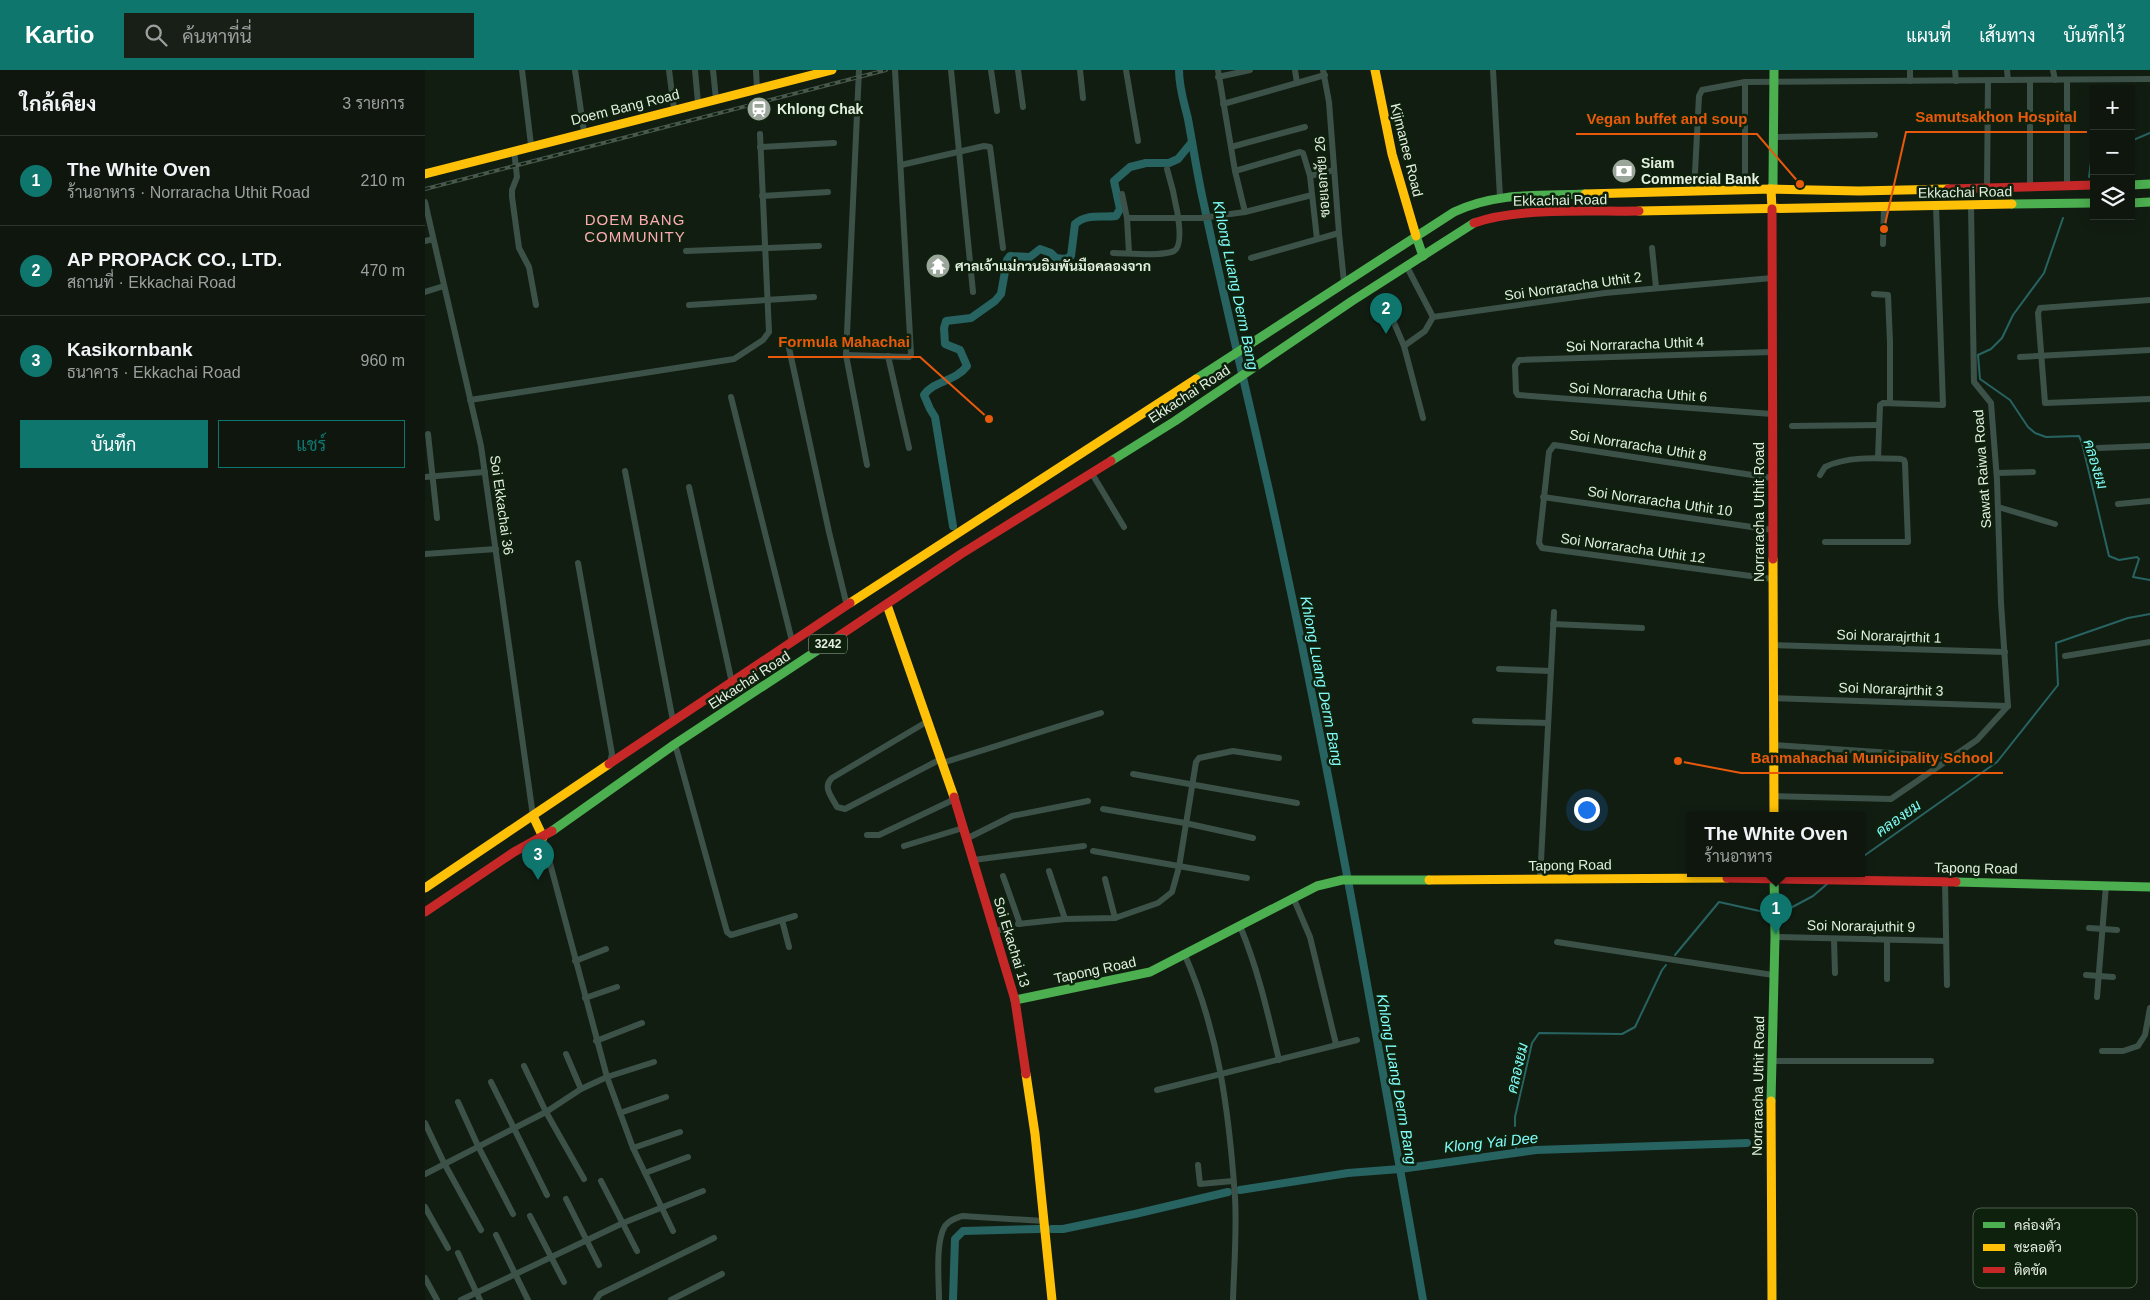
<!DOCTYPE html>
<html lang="th">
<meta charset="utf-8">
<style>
:root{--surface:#0e160e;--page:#171f17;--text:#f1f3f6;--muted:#9b9f9e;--line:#2e352e;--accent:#0f766e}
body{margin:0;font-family:Helvetica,Sarabun,sans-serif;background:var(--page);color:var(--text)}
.controls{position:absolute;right:15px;top:15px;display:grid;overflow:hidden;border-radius:0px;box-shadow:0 2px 12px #0003}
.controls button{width:45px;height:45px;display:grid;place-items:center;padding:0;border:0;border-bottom:1px solid var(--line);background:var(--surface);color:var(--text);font:25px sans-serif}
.you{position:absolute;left:1161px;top:739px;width:18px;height:18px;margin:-12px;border:4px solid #fff;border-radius:50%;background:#1a73e8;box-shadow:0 0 0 8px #1a73e833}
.badge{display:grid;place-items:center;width:32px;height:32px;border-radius:50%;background:var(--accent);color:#fff;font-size:16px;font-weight:700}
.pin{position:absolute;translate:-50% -41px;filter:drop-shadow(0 1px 2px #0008)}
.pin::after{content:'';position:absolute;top:26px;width:18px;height:15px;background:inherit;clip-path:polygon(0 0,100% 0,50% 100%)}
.popup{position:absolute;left:1262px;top:742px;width:178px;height:65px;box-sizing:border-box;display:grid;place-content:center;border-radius:0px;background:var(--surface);filter:drop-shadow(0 1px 4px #0005);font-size:16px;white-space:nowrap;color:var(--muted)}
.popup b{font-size:19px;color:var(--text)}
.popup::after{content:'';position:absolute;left:50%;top:100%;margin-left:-10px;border:10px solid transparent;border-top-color:var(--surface)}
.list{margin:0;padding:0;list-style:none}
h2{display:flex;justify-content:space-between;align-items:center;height:65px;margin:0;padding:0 20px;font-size:21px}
h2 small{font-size:16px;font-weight:400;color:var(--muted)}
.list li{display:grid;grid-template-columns:32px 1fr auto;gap:15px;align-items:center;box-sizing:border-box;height:90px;padding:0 20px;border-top:1px solid var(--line)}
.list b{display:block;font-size:19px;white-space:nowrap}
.list p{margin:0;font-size:16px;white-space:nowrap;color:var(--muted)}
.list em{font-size:16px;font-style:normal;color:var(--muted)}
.actions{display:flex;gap:10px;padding:15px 20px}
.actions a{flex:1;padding:11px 0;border:1px solid var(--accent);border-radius:0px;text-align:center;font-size:18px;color:var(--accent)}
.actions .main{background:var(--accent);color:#fff}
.icon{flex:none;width:28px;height:28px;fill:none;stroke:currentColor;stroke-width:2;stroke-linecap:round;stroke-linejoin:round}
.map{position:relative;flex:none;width:1725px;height:1230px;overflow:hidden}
header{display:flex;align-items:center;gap:30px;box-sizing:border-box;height:70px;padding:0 25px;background:var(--accent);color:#fff}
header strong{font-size:24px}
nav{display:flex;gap:28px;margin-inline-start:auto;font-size:18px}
.search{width:350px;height:45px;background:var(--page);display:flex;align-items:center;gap:12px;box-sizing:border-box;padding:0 18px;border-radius:0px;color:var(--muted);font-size:19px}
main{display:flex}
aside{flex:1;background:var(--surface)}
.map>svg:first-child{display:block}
</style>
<header>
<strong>Kartio</strong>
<div class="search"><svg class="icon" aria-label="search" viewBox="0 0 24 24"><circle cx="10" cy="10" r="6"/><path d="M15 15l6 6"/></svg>ค้นหาที่นี่</div>
<nav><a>แผนที่</a><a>เส้นทาง</a><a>บันทึกไว้</a></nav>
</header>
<main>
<aside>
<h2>ใกล้เคียง<small>3 รายการ</small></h2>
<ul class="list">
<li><span class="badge">1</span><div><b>The White Oven</b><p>ร้านอาหาร · Norraracha Uthit Road</p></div><em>210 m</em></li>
<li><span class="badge">2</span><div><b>AP PROPACK CO., LTD.</b><p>สถานที่ · Ekkachai Road</p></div><em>470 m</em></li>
<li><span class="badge">3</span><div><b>Kasikornbank</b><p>ธนาคาร · Ekkachai Road</p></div><em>960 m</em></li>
</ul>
<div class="actions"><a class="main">บันทึก</a><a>แชร์</a></div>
</aside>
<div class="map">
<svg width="1725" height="1230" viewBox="0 0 1725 1230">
<rect width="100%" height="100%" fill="#121d12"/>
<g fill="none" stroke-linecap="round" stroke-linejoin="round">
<g stroke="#276361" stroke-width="2">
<path d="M1706,71L1725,63"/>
<path d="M1664,107L1666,92L1669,91"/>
<path d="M1638,148L1619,203L1588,245L1577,268L1566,279L1553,285L1555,309L1585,330L1603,357L1610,363L1621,367L1654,366L1657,373L1684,486L1694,490L1712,487L1714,489L1708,507L1725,510"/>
<path d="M1436,788L1572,692L1633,615L1631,573L1703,548L1725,544"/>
<path d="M1360,841L1388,826L1402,814"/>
<path d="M1250,885L1294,832L1339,842"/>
<path d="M1090,1056V1047L1107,973L1114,963L1197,964L1210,957L1237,900L1241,895"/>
<path d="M1091,1068V1083"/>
</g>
<g stroke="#276361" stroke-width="8">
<path d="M754,0C754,18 759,32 763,49C768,76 772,103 778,130C799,229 823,327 845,425C904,692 951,961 998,1230"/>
<path d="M528,456L510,347L505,339L499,325C508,311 530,312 542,296L535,280L520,274L519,258L521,251L546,248L570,231L576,224L582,190L585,186L605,187L615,179L626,183L631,188L640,189L646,186L650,154C662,143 677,148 691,146L695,139L689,111L705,97L721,93H744L753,89L767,72"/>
<path d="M815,1120L923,1103L975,1099L1111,1080L1322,1073"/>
<path d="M627,1159H638L710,1144L803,1122"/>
<path d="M528,1230L530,1169L538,1161L614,1159"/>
</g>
<g stroke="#3c5249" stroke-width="6">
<path d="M97,0L106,75"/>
<path d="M150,0L159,62"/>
<path d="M244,0L249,39"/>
<path d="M270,0L273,33"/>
<path d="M288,0L291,29"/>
<path d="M331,0L332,19"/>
<path d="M434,0L421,285L442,395"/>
<path d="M526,0L548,222"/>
<path d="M566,0L572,41"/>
<path d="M593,0L598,37"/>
<path d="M655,0L658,28"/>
<path d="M701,0L713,71"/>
<path d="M870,0L872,13"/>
<path d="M898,0L904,32L914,163L919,212"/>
<path d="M1068,0L1075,127"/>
<path d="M1485,0V11"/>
<path d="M1530,0L1531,11"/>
<path d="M1582,0L1583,10"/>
<path d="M1628,0L1630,10"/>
<path d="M793,7L825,0"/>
<path d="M1605,10V116"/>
<path d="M1320,12V121"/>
<path d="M798,34L900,5"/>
<path d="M1349,67L1450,65"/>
<path d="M335,77L409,73"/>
<path d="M806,77L880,57"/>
<path d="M89,80L92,107L87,120V127L94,178L104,197L111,235"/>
<path d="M476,95L559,76L565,77L578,178"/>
<path d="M810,101L875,82L878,83L885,106L909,100"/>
<path d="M885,106L892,169"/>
<path d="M1642,116V10"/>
<path d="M1562,117L1563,11"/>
<path d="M1269,122L1274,26L1277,20L1320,12L1725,9"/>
<path d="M697,124L702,148L704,183"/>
<path d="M337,126L403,122"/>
<path d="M0,132L56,376L108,746"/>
<path d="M1546,136L1549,312L1566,333L1572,410L1576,533L1583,636"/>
<path d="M820,142L887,125"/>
<path d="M702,148H776L820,142L810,101L793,0"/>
<path d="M0,171L8,169"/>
<path d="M1458,174L1459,137"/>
<path d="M1227,178L1231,217"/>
<path d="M261,181L394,176"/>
<path d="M688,183C702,183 737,187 749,181C763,173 746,112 742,99"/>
<path d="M826,188L914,163"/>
<path d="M982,197L1008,247L1180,223L1347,208"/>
<path d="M0,222L19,216"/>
<path d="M1449,224L1463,225L1465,272V333"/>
<path d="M1725,230L1615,238L1613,243L1620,333L1725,329"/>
<path d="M264,235L389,227"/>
<path d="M967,248L979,276L998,348"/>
<path d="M979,276L1000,261L1008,247"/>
<path d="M364,278L404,462L422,536"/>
<path d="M1347,282L1094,290L1090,296L1091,322L1093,325L1347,344"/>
<path d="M421,285L484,287L486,284L470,0"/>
<path d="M463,286L484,378"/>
<path d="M1595,287L1725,280"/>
<path d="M306,327L367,571"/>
<path d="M45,330L309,289L338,270L344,262L335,64"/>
<path d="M1367,356L1454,355"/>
<path d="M3,364L12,448"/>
<path d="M1673,378L1725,376"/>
<path d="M1453,388L1455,335L1458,333L1518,335L1511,136"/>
<path d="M200,401L248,651"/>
<path d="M666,402L699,457"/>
<path d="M1572,403L1608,402"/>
<path d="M1395,405L1400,397C1422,386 1453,388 1476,389L1479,390L1480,393L1483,472H1400"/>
<path d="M0,407L60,402"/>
<path d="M1347,408L1129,375L1124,382L1114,473L1117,478L1348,509"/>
<path d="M264,417L307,613"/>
<path d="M1118,427L1348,460"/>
<path d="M1693,434L1725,431"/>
<path d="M1573,437L1630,454"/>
<path d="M0,484L71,479"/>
<path d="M153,493L187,684L185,693"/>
<path d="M1128,554L1217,558"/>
<path d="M1348,575L1580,582"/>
<path d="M1640,586L1725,572"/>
<path d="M1074,599L1126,601"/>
<path d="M1348,628L1583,636"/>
<path d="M503,651L407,708C397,717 407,727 412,737L420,739L516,689"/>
<path d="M1050,651L1123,653"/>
<path d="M250,674L302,862L306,865L370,846"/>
<path d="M1348,675L1526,687"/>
<path d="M517,693L676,643"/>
<path d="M708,704L872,733"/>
<path d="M1348,726L1466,729L1552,670L1583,636"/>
<path d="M678,739L760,753L828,768"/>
<path d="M442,765H454L530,729"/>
<path d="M118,767L182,1007L208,1078L248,1161"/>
<path d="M541,769L587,746L663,731"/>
<path d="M479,776L538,758"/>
<path d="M668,781L822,808"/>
<path d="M548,790L659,776"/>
<path d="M624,801L640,849"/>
<path d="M578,806L595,854"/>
<path d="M1115,810L1129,542"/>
<path d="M1520,811L1522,915"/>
<path d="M868,827L885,867L911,974"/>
<path d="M690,848L733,833L747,822L754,797L771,692L774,688L808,681L854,688"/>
<path d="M357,850L364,877"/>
<path d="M593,854L640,849L690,848L680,809"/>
<path d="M815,856C833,899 843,944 854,990"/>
<path d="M1664,858L1692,860"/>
<path d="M571,861L585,857"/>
<path d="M1350,867L1521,871"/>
<path d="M1409,869L1410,903"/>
<path d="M1132,872L1348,905"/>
<path d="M759,883C794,962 804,1042 810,1127C812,1161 809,1196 808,1230"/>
<path d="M150,891L181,879"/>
<path d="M1661,905L1688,907"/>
<path d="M1462,909V870"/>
<path d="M1672,927L1681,815"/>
<path d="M160,928L192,917"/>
<path d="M171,971L217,953"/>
<path d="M1677,981H1698L1713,976L1720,965L1725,938"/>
<path d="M141,984L156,1019"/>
<path d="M1348,991H1506"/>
<path d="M99,996L121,1042L159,1109"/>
<path d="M66,1012L122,1125"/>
<path d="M732,1020L932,970"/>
<path d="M33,1032L53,1076L88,1144"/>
<path d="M195,1043L241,1027"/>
<path d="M0,1053L19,1093L56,1160"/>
<path d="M208,1078L255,1062"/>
<path d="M773,1095L775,1114L808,1111"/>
<path d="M220,1103L263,1087"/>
<path d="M0,1104L121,1042L156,1019L182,1007L229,992"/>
<path d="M176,1111L212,1181"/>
<path d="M141,1129L174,1195"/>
<path d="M0,1137L23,1178"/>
<path d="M105,1146L139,1212"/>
<path d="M71,1165L103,1230"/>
<path d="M33,1183L55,1230"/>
<path d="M0,1208L12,1230"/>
<path d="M36,1230L198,1153L278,1121"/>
<path d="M171,1230L175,1224L289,1168"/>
<path d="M246,1230L297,1204"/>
<path d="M514,1230C514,1211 510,1172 520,1156C524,1150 531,1148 537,1146L619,1151"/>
</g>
<g stroke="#4caf50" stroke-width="9">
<path d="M1706,115L1725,114"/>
<path d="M1346,119L1348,114L1349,0"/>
<path d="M1706,133L1725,132"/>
<path d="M1587,134L1669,133"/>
<path d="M991,166L998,186"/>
<path d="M771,309L1029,142C1071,122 1115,126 1160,124"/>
<path d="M686,391L750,351L927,231L1049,153"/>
<path d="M127,761L250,674L399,576"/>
<path d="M1531,812L1725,817"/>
<path d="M590,930L725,902L892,816L917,810H1004"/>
<path d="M1346,1031L1350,867L1349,803"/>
</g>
<g stroke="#ffc107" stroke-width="9">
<path d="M950,0L967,84L991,166"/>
<path d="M0,104L407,0"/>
<path d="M1346,119L1347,139"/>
<path d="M1160,124L1346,119L1434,121L1523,119"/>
<path d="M1214,141L1587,134"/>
<path d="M1348,489L1349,745"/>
<path d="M425,533L771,309"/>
<path d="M462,535L529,727"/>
<path d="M108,746L118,767"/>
<path d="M1004,810L1302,808"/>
<path d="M0,818L184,694"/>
<path d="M601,1004L610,1064L627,1230"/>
<path d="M1346,1031L1347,1230"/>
</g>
<g stroke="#c62828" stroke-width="9">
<path d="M1523,119L1669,115"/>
<path d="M1347,139L1348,489"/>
<path d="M1049,153C1092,137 1166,142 1214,141"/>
<path d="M399,576L536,484L686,391"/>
<path d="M184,694L425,533"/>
<path d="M529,727L590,930L601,1004"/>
<path d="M1302,808L1531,812"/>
<path d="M0,842L89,782L127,761"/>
</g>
<defs>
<path id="rail" d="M0,119L461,0"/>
</defs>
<use href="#rail" stroke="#49584f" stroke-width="4"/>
<use href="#rail" stroke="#0e210d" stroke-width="2" stroke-dasharray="5.5" stroke-linecap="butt"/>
</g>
<defs>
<symbol id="station-disc" viewBox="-11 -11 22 22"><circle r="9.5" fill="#9aa699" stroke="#0e210d"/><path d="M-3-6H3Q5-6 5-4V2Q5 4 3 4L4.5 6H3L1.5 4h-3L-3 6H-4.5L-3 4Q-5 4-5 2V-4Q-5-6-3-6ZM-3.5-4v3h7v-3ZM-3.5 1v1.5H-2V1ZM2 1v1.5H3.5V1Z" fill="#fff"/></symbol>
<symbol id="bank-disc" viewBox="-11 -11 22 22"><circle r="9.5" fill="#9aa699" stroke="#0e210d"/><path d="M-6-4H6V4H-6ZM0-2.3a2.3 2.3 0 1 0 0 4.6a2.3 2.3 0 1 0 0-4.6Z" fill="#fff"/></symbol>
<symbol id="temple-disc" viewBox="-11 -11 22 22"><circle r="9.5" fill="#9aa699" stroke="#0e210d"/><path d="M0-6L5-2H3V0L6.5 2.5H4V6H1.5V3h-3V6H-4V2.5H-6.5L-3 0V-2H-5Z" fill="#fff"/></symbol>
</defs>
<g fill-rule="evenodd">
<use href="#station-disc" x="320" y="25" width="28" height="28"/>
<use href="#bank-disc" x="1185" y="87" width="28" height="28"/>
<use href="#temple-disc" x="499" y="182" width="28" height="28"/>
</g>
<g text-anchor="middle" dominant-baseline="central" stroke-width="5" stroke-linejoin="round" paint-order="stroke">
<rect fill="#0e210d" stroke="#a3b1a1" stroke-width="1" x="384" y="564.5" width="38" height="19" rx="4"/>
<g font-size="12" font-weight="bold" fill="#e3efe1">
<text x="403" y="574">3242</text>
</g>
<g font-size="14" fill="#e3efe1" stroke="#0e210d">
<text transform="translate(200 37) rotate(-14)">Doem Bang Road</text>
<text transform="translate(982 80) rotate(76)">Kijmanee Road</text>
<text transform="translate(897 107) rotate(-94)">ซอยเอกชัย 26</text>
<text transform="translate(1540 122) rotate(-1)">Ekkachai Road</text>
<text transform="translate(1135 130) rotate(-1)">Ekkachai Road</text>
<text transform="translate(1148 216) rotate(-8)">Soi Norraracha Uthit 2</text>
<text transform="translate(1210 274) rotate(-2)">Soi Norraracha Uthit 4</text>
<text transform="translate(1213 322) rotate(4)">Soi Norraracha Uthit 6</text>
<text transform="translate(764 324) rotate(-33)">Ekkachai Road</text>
<text transform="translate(1213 375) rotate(9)">Soi Norraracha Uthit 8</text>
<text transform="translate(1557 399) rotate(-94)">Sawat Raiwa Road</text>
<text transform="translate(1235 431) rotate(8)">Soi Norraracha Uthit 10</text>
<text transform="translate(77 435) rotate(82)">Soi Ekkachai 36</text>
<text transform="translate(1334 442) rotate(-90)">Norraracha Uthit Road</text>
<text transform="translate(1208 478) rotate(8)">Soi Norraracha Uthit 12</text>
<text transform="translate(1464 566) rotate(2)">Soi Norarajrthit 1</text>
<text transform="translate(324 610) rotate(-33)">Ekkachai Road</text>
<text transform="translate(1466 619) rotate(2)">Soi Norarajrthit 3</text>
<text transform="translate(1145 795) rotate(-1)">Tapong Road</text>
<text transform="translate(1551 798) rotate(1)">Tapong Road</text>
<text transform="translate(1436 856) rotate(1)">Soi Norarajuthit 9</text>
<text transform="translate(587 872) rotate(73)">Soi Ekachai 13</text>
<text transform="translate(670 900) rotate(-12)">Tapong Road</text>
<text transform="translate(1333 1016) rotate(-89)">Norraracha Uthit Road</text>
</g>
<g font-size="14" font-weight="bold" fill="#e3efe1" stroke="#0e210d" text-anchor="start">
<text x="352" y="39">Khlong Chak</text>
<text x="1216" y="93">Siam<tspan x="1216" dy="16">Commercial Bank</tspan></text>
<text x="530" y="196">ศาลเจ้าแม่กวนอิมพันมือคลองจาก</text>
</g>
<g font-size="15" letter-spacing="1" fill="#ffabb4" stroke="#0e210d">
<text x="210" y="149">DOEM BANG<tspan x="210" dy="17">COMMUNITY</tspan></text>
</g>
<g font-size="15" font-style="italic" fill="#81fbfa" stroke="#0e210d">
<text transform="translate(811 215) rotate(78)">Khlong Luang Derm Bang</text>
<text transform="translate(1671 394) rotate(73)">คลองยม</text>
<text transform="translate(897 611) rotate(79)">Khlong Luang Derm Bang</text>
<text transform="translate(1473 748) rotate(-35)">คลองยม</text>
<text transform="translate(1092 998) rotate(-77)">คลองยม</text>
<text transform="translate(972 1009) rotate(80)">Khlong Luang Derm Bang</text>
<text transform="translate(1066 1072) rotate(-6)">Klong Yai Dee</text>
</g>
</g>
<rect x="1548" y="1138" width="164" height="80" rx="8" fill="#0e210d" stroke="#4e5f4d" stroke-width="1"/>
<rect x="1558" y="1152" width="22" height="6" fill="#4caf50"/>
<rect x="1558" y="1174" width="22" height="7" fill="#ffc107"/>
<rect x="1558" y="1197" width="22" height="6" fill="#c62828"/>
<g font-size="14" fill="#e3efe1">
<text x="1589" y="1160">คล่องตัว</text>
<text x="1589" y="1182">ชะลอตัว</text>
<text x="1589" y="1205">ติดขัด</text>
</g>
<path fill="none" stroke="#e8590c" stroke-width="2" d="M1459 159L1481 62H1662M1375 114L1332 64H1151M564 349L495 287H343M1253 691L1316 703H1578"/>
<g fill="#e8590c" stroke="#0e210d" stroke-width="2">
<circle cx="1459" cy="159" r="5"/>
<circle cx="1375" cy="114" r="5"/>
<circle cx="564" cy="349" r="5"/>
<circle cx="1253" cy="691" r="5"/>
</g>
<g font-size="15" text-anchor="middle" font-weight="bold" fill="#e8590c" stroke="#0e210d" stroke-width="5" stroke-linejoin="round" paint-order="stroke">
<text x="1571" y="52">Samutsakhon Hospital</text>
<text x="1242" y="54">Vegan buffet and soup</text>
<text x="419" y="277">Formula Mahachai</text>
<text x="1447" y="693">Banmahachai Municipality School</text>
</g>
</svg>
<div class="controls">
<button>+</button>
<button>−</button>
<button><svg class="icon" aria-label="layers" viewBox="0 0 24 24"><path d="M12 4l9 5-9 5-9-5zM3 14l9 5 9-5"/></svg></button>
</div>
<div class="you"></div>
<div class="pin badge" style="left:1351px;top:864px">1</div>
<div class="popup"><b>The White Oven</b>ร้านอาหาร</div>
<div class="pin badge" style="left:961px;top:264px">2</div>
<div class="pin badge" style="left:113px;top:810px">3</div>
</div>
</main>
